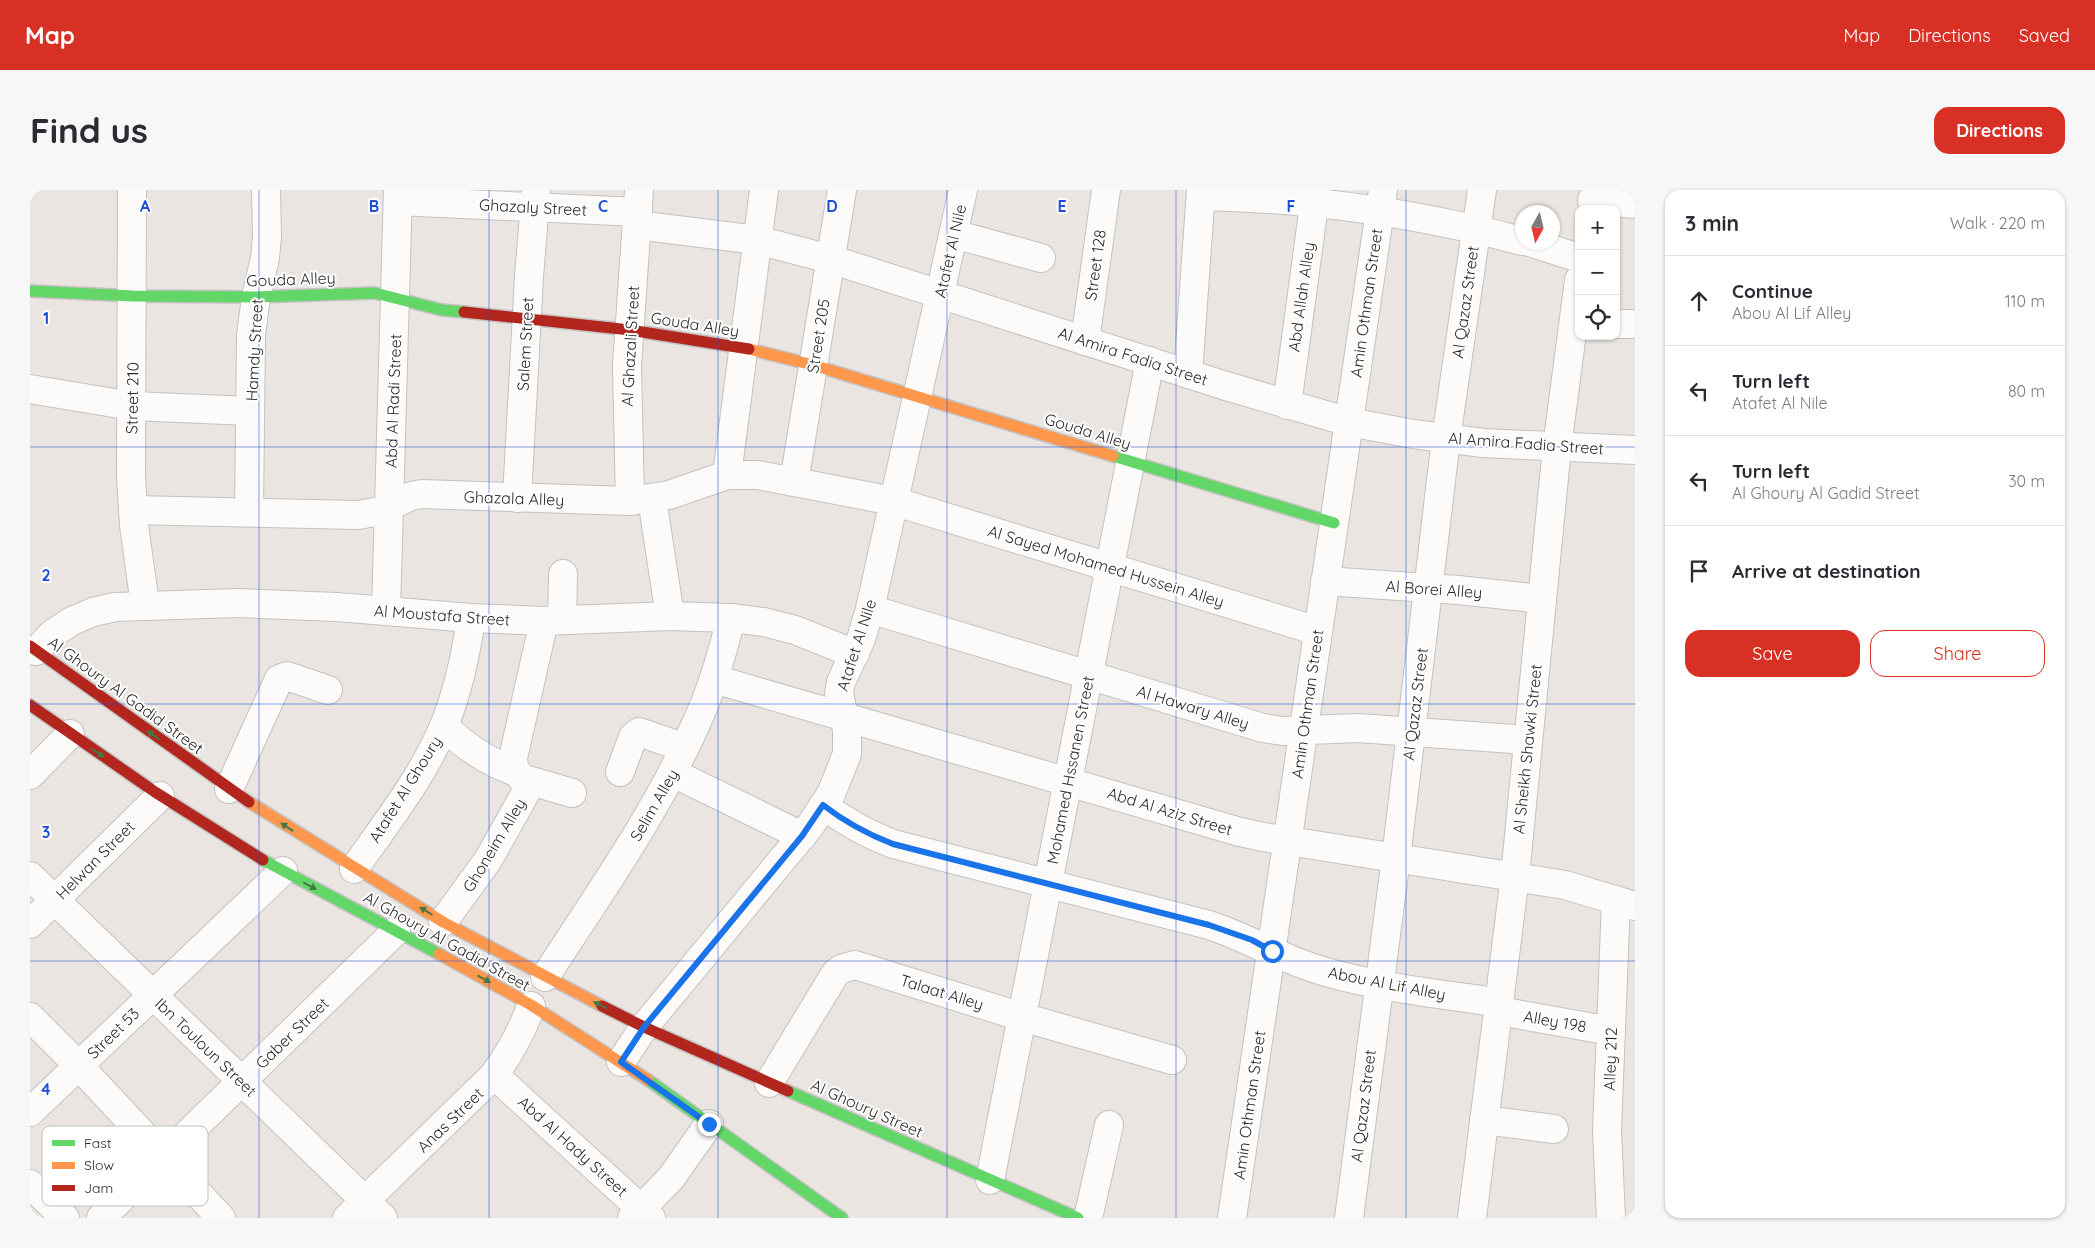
<!DOCTYPE html>
<meta charset="utf-8">
<style>
:root{--surface:#fff;--page:#f7f7f7;--text:#2b2b33;--muted:#7c7c81;--line:#e1e1e2;--accent:#d93025}
body{margin:0;font-family:Quicksand,sans-serif;background:var(--page);color:var(--text)}
.controls{position:absolute;right:15px;top:15px;display:grid;overflow:hidden;border-radius:10px;box-shadow:0 1px 4px #0004}
.controls button{width:45px;height:45px;display:grid;place-items:center;padding:0;border:0;border-bottom:1px solid var(--line);background:var(--surface);color:var(--text);font:25px sans-serif}
.compass{position:absolute;left:1485px;top:15px;width:45px;height:45px;border-radius:50%;background:var(--surface);box-shadow:0 1px 4px #0004;rotate:188deg}
.stop{position:absolute;width:15px;height:15px;margin:-11px;border:4px solid #1a73e8;border-radius:50%;background:#fff}
.stop.end{background:#1a73e8;border-color:#fff;box-shadow:0 1px 5px #0008}
.list{margin:0;padding:0;list-style:none}
h2{display:flex;justify-content:space-between;align-items:center;height:65px;margin:0;padding:0 20px;font-size:21px}
h2 small{font-size:16px;font-weight:400;color:var(--muted)}
.list li{display:grid;grid-template-columns:32px 1fr auto;gap:15px;align-items:center;box-sizing:border-box;height:90px;padding:0 20px;border-top:1px solid var(--line)}
.list b{display:block;font-size:19px;white-space:nowrap}
.list p{margin:0;font-size:16px;white-space:nowrap;color:var(--muted)}
.list em{font-size:16px;font-style:normal;color:var(--muted)}
.actions{display:flex;gap:10px;padding:15px 20px}
.actions a{flex:1;padding:11px 0;border:1px solid var(--accent);border-radius:15px;text-align:center;font-size:18px;color:var(--accent)}
.actions .main{background:var(--accent);color:#fff}
.icon{flex:none;width:28px;height:28px;fill:none;stroke:currentColor;stroke-width:2;stroke-linecap:round;stroke-linejoin:round}
.map{position:relative;flex:none;width:1605px;height:1028px;overflow:hidden;border-radius:15px}
header{display:flex;align-items:center;gap:30px;box-sizing:border-box;height:70px;padding:0 25px;background:var(--accent);color:#fff}
header strong{font-size:24px}
nav{display:flex;gap:28px;margin-inline-start:auto;font-size:18px}
.intro{display:flex;align-items:center;justify-content:space-between;box-sizing:border-box;height:120px;padding:0 30px}
h1{margin:0;font-size:35px}
.button{padding:12px 22px;border-radius:15px;background:var(--accent);color:#fff;font-size:18px;font-weight:700}
main{display:flex;gap:30px;padding:0 30px}
aside{flex:1;background:var(--surface);border-radius:15px;box-shadow:0 1px 4px #0004}
.map>svg:first-child{display:block}
</style>
<header>
<strong>Map</strong>
<nav><a>Map</a><a>Directions</a><a>Saved</a></nav>
</header>
<div class="intro"><h1>Find us</h1><a class="button">Directions</a></div>
<main>
<div class="map">
<svg width="1605" height="1028" viewBox="0 0 1605 1028">
<rect width="100%" height="100%" fill="#eae5e0"/>
<g fill="none" stroke-linecap="round" stroke-linejoin="round">
<defs>
<g id="street">
<path d="M102,0L101,286L104,335L115,415"/>
<path d="M1171,6C1280,8 1387,23 1492,51"/>
<path d="M1562,10L1605,14"/>
<path d="M368,11L608,22"/>
<path d="M607,35L727,50L800,69L1196,196L1319,232L1383,244L1453,253L1605,260"/>
<path d="M924,44L1011,68"/>
<path d="M1499,52L1549,68"/>
<path d="M1586,134H1605"/>
<path d="M1055,151L1076,0"/>
<path d="M1158,184L1171,0"/>
<path d="M0,199L102,216L220,221"/>
<path d="M1257,215L1286,0"/>
<path d="M697,285L734,0"/>
<path d="M764,292L812,0"/>
<path d="M487,308L499,87L506,0"/>
<path d="M622,309L640,426"/>
<path d="M600,311L597,176L609,0"/>
<path d="M103,320L328,325L350,321L381,306L392,304L600,311L639,305L697,285H728L863,311L1288,441"/>
<path d="M219,322L221,145L226,107L235,68L237,47L236,0"/>
<path d="M1295,391L1428,400L1512,409"/>
<path d="M840,419L1233,538L1253,541L1328,538L1498,550"/>
<path d="M356,421L368,0"/>
<path d="M532,430L533,384"/>
<path d="M6,461L22,444L42,431L63,422L85,417L208,413L307,417L441,428L514,431L640,426L701,428L734,432L765,440L825,464"/>
<path d="M684,489L1210,642L1234,647L1535,695L1605,716"/>
<path d="M414,536C435,557 458,572 486,582"/>
<path d="M590,582L603,547L609,542L655,558"/>
<path d="M643,583L772,646"/>
<path d="M0,585L40,544"/>
<path d="M494,589L542,603"/>
<path d="M199,599L249,489L257,486L298,500"/>
<path d="M793,615C815,632 837,644 863,654L1179,735C1219,748 1255,771 1296,782C1352,798 1412,804 1470,813"/>
<path d="M324,679C356,633 392,588 414,536C428,501 436,465 441,428"/>
<path d="M0,686L353,1028"/>
<path d="M413,732L458,670L495,604L496,594L484,578L483,568L514,431"/>
<path d="M0,734L130,606"/>
<path d="M515,787C568,705 625,625 665,536C681,502 692,465 701,428"/>
<path d="M1469,821L1581,841"/>
<path d="M0,827L49,876L191,1028"/>
<path d="M591,872L614,837L780,636L801,604L817,564V540L809,504L811,492L831,449L840,419L933,0"/>
<path d="M464,885L621,1028"/>
<path d="M739,893L805,784L811,779L825,775L992,827L1142,870"/>
<path d="M0,922L253,681"/>
<path d="M1454,930L1524,939"/>
<path d="M960,990L1120,171"/>
<path d="M0,994L35,1028"/>
<path d="M71,1028L366,741"/>
<path d="M317,1028L464,885C480,863 492,842 501,816"/>
<path d="M602,1028L641,988L679,934"/>
<path d="M1058,1028L1079,935"/>
<path d="M1202,1028L1353,0"/>
<path d="M1319,1028L1366,668L1416,249L1452,0"/>
<path d="M1442,1028L1485,686L1527,257L1549,90"/>
<path d="M1581,1028L1577,941L1586,710"/>
</g>
<g id="fast">
<path d="M0,101L103,106L226,107L345,103L412,120L434,122"/>
<path d="M1083,266L1304,333"/>
<path d="M233,670L409,764"/>
<path d="M618,890L812,1028"/>
<path d="M758,901L1048,1028"/>
</g>
<g id="slow">
<path d="M719,159L783,175L1083,266"/>
<path d="M219,612L413,732L572,816"/>
<path d="M409,764L501,815L618,890"/>
</g>
<g id="jam">
<path d="M434,122L600,140L719,159"/>
<path d="M0,456L219,612"/>
<path d="M0,515L125,602L233,670"/>
<path d="M572,816L614,837L758,901"/>
</g>
</defs>
<use href="#street" stroke="#c3c2c2" stroke-width="30"/>
<use href="#fast" stroke="#c3c2c2" stroke-width="14"/>
<use href="#slow" stroke="#c3c2c2" stroke-width="14"/>
<use href="#jam" stroke="#c3c2c2" stroke-width="14"/>
<use href="#street" stroke="#fcfbfa" stroke-width="28"/>
<use href="#fast" stroke="#63d668" stroke-width="11"/>
<use href="#slow" stroke="#ff974d" stroke-width="11"/>
<use href="#jam" stroke="#b3261e" stroke-width="11"/>
</g>
<defs><path id="oneway-solid" d="M-6-.8H1V-3.2L6.5 0L1 3.2V.8H-6Z" transform="scale(1.25)"/></defs>
<g fill="#447846">
<use href="#oneway-solid" transform="translate(123 545) rotate(-144)"/>
<use href="#oneway-solid" transform="translate(68 563) rotate(34)"/>
<use href="#oneway-solid" transform="translate(257 637) rotate(-147)"/>
<use href="#oneway-solid" transform="translate(280 696) rotate(28)"/>
<use href="#oneway-solid" transform="translate(396 721) rotate(-149)"/>
<use href="#oneway-solid" transform="translate(454 789) rotate(29)"/>
<use href="#oneway-solid" transform="translate(570 815) rotate(-154)"/>
</g>
<g fill="none" stroke-linecap="round" stroke-linejoin="round">
<path stroke="#1a73e8" stroke-width="6" d="M679,934L591,872L614,837L772,646L793,615C815,632 837,644 863,654L1179,735L1222,750L1242,761"/>
</g>
<path fill="none" stroke="#1d4ed8" stroke-width="1" stroke-opacity="0.55" d="M229,0V1028M459,0V1028M688,0V1028M917,0V1028M1146,0V1028M1376,0V1028M0,257H1605M0,514H1605M0,771H1605"/>
<g text-anchor="middle" dominant-baseline="central" stroke-width="4" stroke-linejoin="round" paint-order="stroke">
<g font-size="16" fill="#2b2b2b" stroke="#fff">
<text transform="translate(503 17) rotate(3)">Ghazaly Street</text>
<text transform="translate(920 61) rotate(-77)">Atafet Al Nile</text>
<text transform="translate(1065 75) rotate(-82)">Street 128</text>
<text transform="translate(261 89) rotate(-2)">Gouda Alley</text>
<text transform="translate(1271 107) rotate(-82)">Abd Allah Alley</text>
<text transform="translate(1435 112) rotate(-82)">Al Qazaz Street</text>
<text transform="translate(1336 113) rotate(-82)">Amin Othman Street</text>
<text transform="translate(665 134) rotate(9)">Gouda Alley</text>
<text transform="translate(788 146) rotate(-81)">Street 205</text>
<text transform="translate(495 154) rotate(-87)">Salem Street</text>
<text transform="translate(600 156) rotate(-87)">Al Ghazali Street</text>
<text transform="translate(224 160) rotate(-87)">Hamdy Street</text>
<text transform="translate(1103 166) rotate(18)">Al Amira Fadia Street</text>
<text transform="translate(102 208) rotate(-89)">Street 210</text>
<text transform="translate(363 211) rotate(-88)">Abd Al Radi Street</text>
<text transform="translate(1058 241) rotate(17)">Gouda Alley</text>
<text transform="translate(1496 253) rotate(4)">Al Amira Fadia Street</text>
<text transform="translate(484 308) rotate(2)">Ghazala Alley</text>
<text transform="translate(1076 376) rotate(17)">Al Sayed Mohamed Hussein Alley</text>
<text transform="translate(1404 399) rotate(4)">Al Borei Alley</text>
<text transform="translate(412 425) rotate(4)">Al Moustafa Street</text>
<text transform="translate(826 455) rotate(-72)">Atafet Al Nile</text>
<text transform="translate(96 505) rotate(36)">Al Ghoury Al Gadid Street</text>
<text transform="translate(1277 514) rotate(-82)">Amin Othman Street</text>
<text transform="translate(1385 514) rotate(-83)">Al Qazaz Street</text>
<text transform="translate(1163 517) rotate(17)">Al Hawary Alley</text>
<text transform="translate(1497 559) rotate(-84)">Al Sheikh Shawki Street</text>
<text transform="translate(1040 580) rotate(-79)">Mohamed Hssanen Street</text>
<text transform="translate(375 599) rotate(-58)">Atafet Al Ghoury</text>
<text transform="translate(624 615) rotate(-60)">Selim Alley</text>
<text transform="translate(1140 621) rotate(17)">Abd Al Aziz Street</text>
<text transform="translate(464 655) rotate(-59)">Ghoneim Alley</text>
<text transform="translate(65 670) rotate(-45)">Helwan Street</text>
<text transform="translate(417 751) rotate(29)">Al Ghoury Al Gadid Street</text>
<text transform="translate(1357 793) rotate(11)">Abou Al Lif Alley</text>
<text transform="translate(912 802) rotate(17)">Talaat Alley</text>
<text transform="translate(1525 831) rotate(10)">Alley 198</text>
<text transform="translate(83 843) rotate(-44)">Street 53</text>
<text transform="translate(262 843) rotate(-44)">Gaber Street</text>
<text transform="translate(176 857) rotate(44)">Ibn Touloun Street</text>
<text transform="translate(1580 869) rotate(-88)">Alley 212</text>
<text transform="translate(1219 915) rotate(-82)">Amin Othman Street</text>
<text transform="translate(1333 916) rotate(-83)">Al Qazaz Street</text>
<text transform="translate(837 918) rotate(24)">Al Ghoury Street</text>
<text transform="translate(420 930) rotate(-44)">Anas Street</text>
<text transform="translate(543 956) rotate(42)">Abd Al Hady Street</text>
</g>
</g>
<rect x="12" y="936" width="166" height="80" rx="8" fill="#fff" stroke="#bfbfbf" stroke-width="1"/>
<rect x="22" y="950" width="23" height="6" fill="#63d668"/>
<rect x="22" y="972" width="23" height="7" fill="#ff974d"/>
<rect x="22" y="995" width="23" height="6" fill="#b3261e"/>
<g font-size="14" fill="#2b2b2b">
<text x="54" y="958">Fast</text>
<text x="54" y="980">Slow</text>
<text x="54" y="1003">Jam</text>
</g>
<g font-size="16" text-anchor="middle" font-weight="bold" fill="#1d4ed8" stroke="#fff" stroke-width="4" stroke-linejoin="round" paint-order="stroke">
<text x="115" y="22">A</text>
<text x="344" y="22">B</text>
<text x="573" y="22">C</text>
<text x="802" y="22">D</text>
<text x="1032" y="22">E</text>
<text x="1261" y="22">F</text>
<text x="16" y="134">1</text>
<text x="16" y="391">2</text>
<text x="16" y="648">3</text>
<text x="16" y="905">4</text>
</g>
</svg>
<div class="controls">
<button>+</button>
<button>−</button>
<button><svg class="icon" aria-label="locate" viewBox="0 0 24 24"><circle cx="12" cy="12" r="6"/><path d="M12 2v4M12 18v4M2 12h4M18 12h4"/></svg></button>
</div>
<svg class="compass" viewBox="-18 -18 36 36"><path d="M0-13l5 13h-10z" fill="#e53935"/><path d="M0 13l5-13h-10z" fill="#7c7c81"/></svg>
<div class="stop" style="left:1242px;top:761px"></div>
<div class="stop end" style="left:679px;top:934px"></div>
</div>
<aside>
<h2>3 min<small>Walk · 220 m</small></h2>
<ul class="list">
<li><svg class="icon" aria-label="ahead" viewBox="0 0 24 24"><path d="M12 20V5M6 11l6-6 6 6"/></svg><div><b>Continue</b><p>Abou Al Lif Alley</p></div><em>110 m</em></li>
<li><svg class="icon" aria-label="left" viewBox="0 0 24 24"><path d="M17 20v-9H6M10 6l-5 5 5 5"/></svg><div><b>Turn left</b><p>Atafet Al Nile</p></div><em>80 m</em></li>
<li><svg class="icon" aria-label="left" viewBox="0 0 24 24"><path d="M17 20v-9H6M10 6l-5 5 5 5"/></svg><div><b>Turn left</b><p>Al Ghoury Al Gadid Street</p></div><em>30 m</em></li>
<li><svg class="icon" aria-label="arrive" viewBox="0 0 24 24"><path d="M6 21V4h12l-3 4 3 4H6"/></svg><div><b>Arrive at destination</b></div></li>
</ul>
<div class="actions"><a class="main">Save</a><a>Share</a></div>
</aside>
</main>
